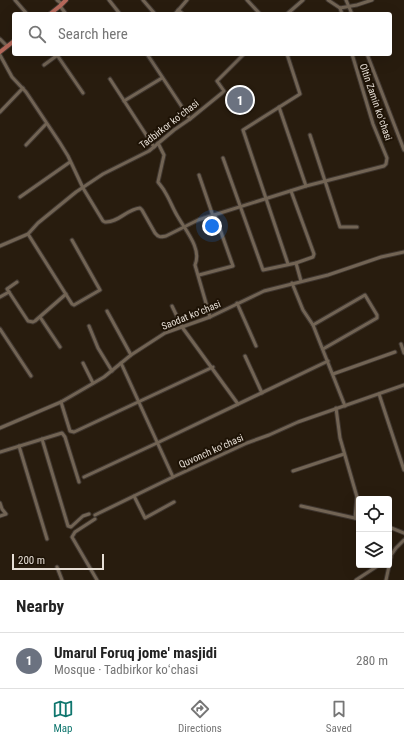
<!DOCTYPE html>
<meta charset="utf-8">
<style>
:root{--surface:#fff;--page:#f2f2f2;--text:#222;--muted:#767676;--line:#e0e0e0;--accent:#0f766e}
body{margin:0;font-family:"Roboto Condensed",sans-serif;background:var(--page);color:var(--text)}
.controls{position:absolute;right:12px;bottom:12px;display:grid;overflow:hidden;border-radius:4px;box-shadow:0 4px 16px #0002}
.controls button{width:36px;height:36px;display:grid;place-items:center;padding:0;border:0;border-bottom:1px solid var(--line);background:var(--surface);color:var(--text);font:20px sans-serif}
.scale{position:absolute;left:12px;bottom:10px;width:92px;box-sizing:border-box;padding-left:4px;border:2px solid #e6ded5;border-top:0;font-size:11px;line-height:14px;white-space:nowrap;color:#e6ded5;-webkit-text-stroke:3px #1e1306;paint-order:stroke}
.you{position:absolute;left:212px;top:226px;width:14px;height:14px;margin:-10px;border:3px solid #fff;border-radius:50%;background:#1a73e8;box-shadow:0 0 0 6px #1a73e833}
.badge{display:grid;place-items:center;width:26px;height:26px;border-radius:50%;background:var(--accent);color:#fff;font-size:13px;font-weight:700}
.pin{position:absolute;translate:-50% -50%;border:2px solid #fff;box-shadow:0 1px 4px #0006}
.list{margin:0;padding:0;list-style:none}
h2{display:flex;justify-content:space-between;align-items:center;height:52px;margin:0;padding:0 16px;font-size:17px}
h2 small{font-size:13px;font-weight:400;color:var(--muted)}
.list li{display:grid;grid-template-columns:26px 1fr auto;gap:12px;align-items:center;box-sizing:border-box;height:56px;padding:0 16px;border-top:1px solid var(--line)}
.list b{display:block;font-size:15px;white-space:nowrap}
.list p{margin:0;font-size:13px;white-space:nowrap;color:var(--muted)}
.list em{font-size:13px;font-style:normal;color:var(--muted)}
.icon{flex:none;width:22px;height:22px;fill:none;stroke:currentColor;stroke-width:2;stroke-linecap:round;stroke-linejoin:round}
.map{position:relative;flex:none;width:404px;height:580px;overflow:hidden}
.search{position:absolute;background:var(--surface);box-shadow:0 4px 16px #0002;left:12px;right:12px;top:12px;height:44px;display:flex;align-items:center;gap:10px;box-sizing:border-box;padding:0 14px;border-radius:4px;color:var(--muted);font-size:15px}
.sheet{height:108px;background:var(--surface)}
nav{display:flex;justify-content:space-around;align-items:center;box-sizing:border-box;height:56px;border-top:1px solid var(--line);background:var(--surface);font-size:11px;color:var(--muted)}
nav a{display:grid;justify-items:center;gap:2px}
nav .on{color:var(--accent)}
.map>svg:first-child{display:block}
</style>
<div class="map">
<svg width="404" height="580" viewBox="0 0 404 580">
<rect width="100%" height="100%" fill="#281c0e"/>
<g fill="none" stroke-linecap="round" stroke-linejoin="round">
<defs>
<g id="minor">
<path d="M15,0L27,14"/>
<path d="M57,0L62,4"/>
<path d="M109,0L120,14"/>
<path d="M143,0L155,14"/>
<path d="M247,0L260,14"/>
<path d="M328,0L340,8L357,5L372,0"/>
<path d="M346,0L352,14"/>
<path d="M60,6L66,14"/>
<path d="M340,8L342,14"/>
<path d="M178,10L183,14"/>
<path d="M175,14L187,0"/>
<path d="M287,14L303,0"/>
<path d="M0,39L7,46"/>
<path d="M147,54L190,119"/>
<path d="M287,54L300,94L243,130L288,264"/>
<path d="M367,54L404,150"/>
<path d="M0,55L12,77L26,92L60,143L68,156L83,188L103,221L105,222C118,223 127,209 140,208L142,210L155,233C159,238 161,237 166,236L198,220L306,186L384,166L386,164L387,158L373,124L352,54"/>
<path d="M57,55L83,93"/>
<path d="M44,65L59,54"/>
<path d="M110,79L154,147"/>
<path d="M124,101L162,78"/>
<path d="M279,107L306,186"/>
<path d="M0,112L23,88"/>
<path d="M310,135L340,227H357"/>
<path d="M158,143L164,155L158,182C160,185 163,188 165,192C170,200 173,209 178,217C186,231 202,249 195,265L210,317"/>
<path d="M26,145L46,124"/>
<path d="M223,158L263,270L296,263L313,257L314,254L291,191"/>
<path d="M199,175L213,216"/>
<path d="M20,197L70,162"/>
<path d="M28,234L72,304L74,305L100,290L72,240"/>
<path d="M0,246L28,234L38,223L76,192L103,174L149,151L174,130L190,119L222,93L224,91L217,81L244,54"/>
<path d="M296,263L301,281"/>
<path d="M199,275L233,266L215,215"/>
<path d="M17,282L7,289L28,321L33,322L35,321L66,294"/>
<path d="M292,283L303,310L313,325L345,406"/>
<path d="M0,297L9,292"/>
<path d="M237,303L256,346"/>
<path d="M172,306L182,327L238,404"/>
<path d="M107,311L131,355"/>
<path d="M40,317L60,347"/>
<path d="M313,325L365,295L377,315V318L323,349"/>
<path d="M89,326L98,348L112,371"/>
<path d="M0,329L31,376"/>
<path d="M401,344L404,353"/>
<path d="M245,356L262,393"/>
<path d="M83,363L93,383"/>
<path d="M121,363L173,477"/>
<path d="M333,374L395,352"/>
<path d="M379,394L404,470"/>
<path d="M61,402L70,431L74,432L213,367"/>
<path d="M336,408L340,438L357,497L355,518"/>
<path d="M0,428L61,402L104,377L131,355L165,333L210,317L264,291L328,275L381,257L404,252"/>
<path d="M42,439L68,526L71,527L83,516L89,514"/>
<path d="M19,446L47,539"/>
<path d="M0,452L62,433L65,437L79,482"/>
<path d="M293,471L344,454"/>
<path d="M84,477L157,443L328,361"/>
<path d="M134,496L145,518L174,502"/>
<path d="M0,503L2,509L6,514L0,516"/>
<path d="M301,506L359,519"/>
<path d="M95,515L173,477L247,443L269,435L298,422L404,385"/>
<path d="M95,519L75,532L72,537L97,580"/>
<path d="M389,527L404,533"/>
<path d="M389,558L396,548L404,540"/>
<path d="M57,567L62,580"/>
<path d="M356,580L379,565"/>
<path d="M386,580L391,557"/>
</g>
<g id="major">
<path d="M50,14L60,6L66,0"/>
<path d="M0,52L14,41"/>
</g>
</defs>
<use href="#minor" stroke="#3f362f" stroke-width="5"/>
<use href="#major" stroke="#3f362f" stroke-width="6"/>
<use href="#minor" stroke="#726454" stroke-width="3"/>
<use href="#major" stroke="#b5685a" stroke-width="4"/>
</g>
<g text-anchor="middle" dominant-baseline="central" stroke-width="4" stroke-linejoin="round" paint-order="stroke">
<g font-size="10" fill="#e6ded5" stroke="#1e1306">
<text transform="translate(376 102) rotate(71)">Oltin Zamin koʻchasi</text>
<text transform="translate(169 124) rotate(-38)">Tadbirkor koʻchasi</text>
<text transform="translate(191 315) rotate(-22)">Saodat koʻchasi</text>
<text transform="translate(211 451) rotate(-24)">Quvonch koʻchasi</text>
</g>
</g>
</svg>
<div class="controls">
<button><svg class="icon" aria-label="locate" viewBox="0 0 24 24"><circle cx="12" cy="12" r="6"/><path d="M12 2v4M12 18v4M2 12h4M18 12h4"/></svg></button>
<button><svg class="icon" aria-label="layers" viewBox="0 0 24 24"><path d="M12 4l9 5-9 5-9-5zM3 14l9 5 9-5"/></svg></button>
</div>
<div class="scale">200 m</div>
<div class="you"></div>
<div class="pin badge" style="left:240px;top:100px;background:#6b7280">1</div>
<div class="search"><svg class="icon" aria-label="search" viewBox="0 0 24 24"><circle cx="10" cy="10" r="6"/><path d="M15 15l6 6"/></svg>Search here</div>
</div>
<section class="sheet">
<h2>Nearby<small></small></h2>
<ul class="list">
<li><span class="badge" style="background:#6b7280">1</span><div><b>Umarul Foruq jome' masjidi</b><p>Mosque · Tadbirkor koʻchasi</p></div><em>280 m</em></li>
</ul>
</section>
<nav>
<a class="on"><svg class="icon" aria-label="map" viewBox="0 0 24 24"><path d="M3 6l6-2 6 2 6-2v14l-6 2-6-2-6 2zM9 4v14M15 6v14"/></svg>Map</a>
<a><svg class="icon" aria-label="directions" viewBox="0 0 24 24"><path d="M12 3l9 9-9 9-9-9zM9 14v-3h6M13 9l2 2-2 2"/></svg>Directions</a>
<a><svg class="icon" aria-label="saved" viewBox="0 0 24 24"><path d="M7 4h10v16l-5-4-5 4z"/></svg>Saved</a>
</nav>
